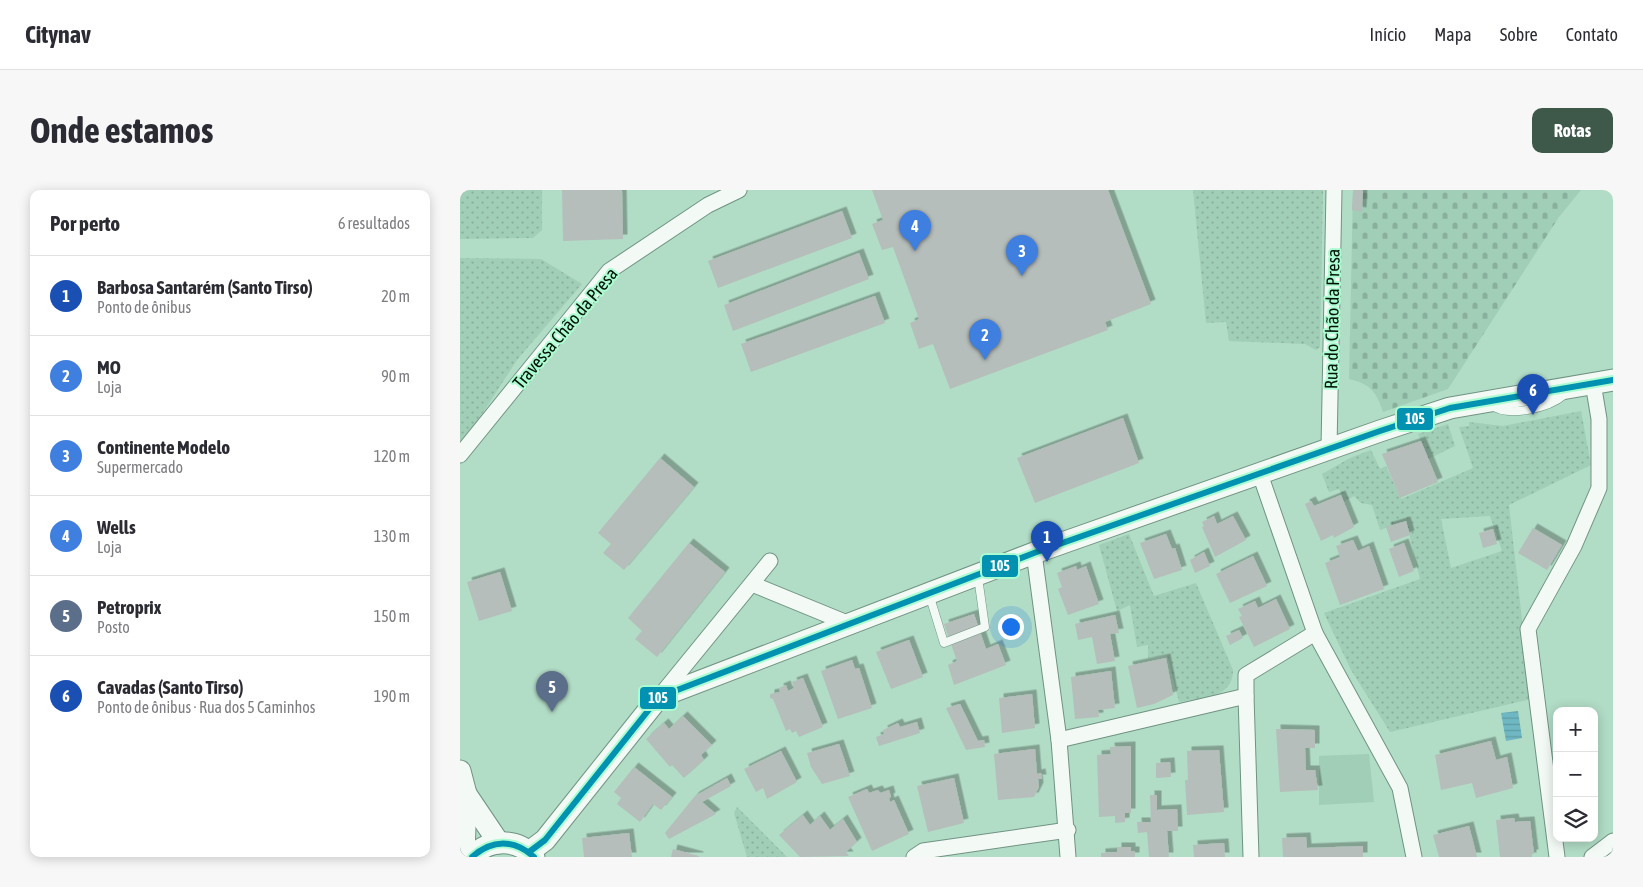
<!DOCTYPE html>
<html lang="pt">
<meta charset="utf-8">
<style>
:root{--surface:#fff;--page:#f7f7f7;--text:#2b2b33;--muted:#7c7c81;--line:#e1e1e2;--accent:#3e584a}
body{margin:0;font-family:"Asap Condensed",sans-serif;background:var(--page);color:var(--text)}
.controls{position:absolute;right:15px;bottom:15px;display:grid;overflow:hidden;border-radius:10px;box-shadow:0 2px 12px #0003}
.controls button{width:45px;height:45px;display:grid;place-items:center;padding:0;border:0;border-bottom:1px solid var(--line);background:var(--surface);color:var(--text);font:25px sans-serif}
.you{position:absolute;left:550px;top:436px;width:18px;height:18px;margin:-12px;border:4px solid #fff;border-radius:50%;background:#1a73e8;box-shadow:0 0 0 8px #1a73e833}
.badge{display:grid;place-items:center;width:32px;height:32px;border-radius:50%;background:var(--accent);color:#fff;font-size:16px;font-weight:700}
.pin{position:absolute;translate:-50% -41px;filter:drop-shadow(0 1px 2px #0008)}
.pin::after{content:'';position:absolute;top:26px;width:18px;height:15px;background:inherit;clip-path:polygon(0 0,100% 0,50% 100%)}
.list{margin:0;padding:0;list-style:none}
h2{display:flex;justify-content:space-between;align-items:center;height:65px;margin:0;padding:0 20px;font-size:21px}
h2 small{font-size:16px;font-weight:400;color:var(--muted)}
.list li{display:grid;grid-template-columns:32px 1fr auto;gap:15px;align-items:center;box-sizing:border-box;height:80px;padding:0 20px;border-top:1px solid var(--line)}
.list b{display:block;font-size:19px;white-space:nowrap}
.list p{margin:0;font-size:16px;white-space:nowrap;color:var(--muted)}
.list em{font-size:16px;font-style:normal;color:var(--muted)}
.icon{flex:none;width:28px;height:28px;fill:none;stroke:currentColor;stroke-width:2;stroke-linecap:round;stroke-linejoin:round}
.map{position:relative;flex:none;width:1153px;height:667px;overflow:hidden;border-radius:10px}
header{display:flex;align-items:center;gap:30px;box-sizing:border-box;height:70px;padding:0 25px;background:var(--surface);border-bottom:1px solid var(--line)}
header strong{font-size:24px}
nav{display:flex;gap:28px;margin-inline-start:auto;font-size:18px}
.intro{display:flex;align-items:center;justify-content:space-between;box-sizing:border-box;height:120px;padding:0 30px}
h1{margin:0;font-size:35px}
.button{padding:12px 22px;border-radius:10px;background:var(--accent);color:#fff;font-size:18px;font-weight:700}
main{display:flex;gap:30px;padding:0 30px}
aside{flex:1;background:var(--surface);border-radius:10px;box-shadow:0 2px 12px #0003}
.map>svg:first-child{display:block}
</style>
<header>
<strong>Citynav</strong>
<nav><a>Início</a><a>Mapa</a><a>Sobre</a><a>Contato</a></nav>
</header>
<div class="intro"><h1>Onde estamos</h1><a class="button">Rotas</a></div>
<main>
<aside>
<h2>Por perto<small>6 resultados</small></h2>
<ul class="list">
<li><span class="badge" style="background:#1a4fb4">1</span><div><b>Barbosa Santarém (Santo Tirso)</b><p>Ponto de ônibus</p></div><em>20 m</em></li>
<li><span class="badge" style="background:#3f7fe0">2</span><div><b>MO</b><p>Loja</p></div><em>90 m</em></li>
<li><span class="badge" style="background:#3f7fe0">3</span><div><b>Continente Modelo</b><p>Supermercado</p></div><em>120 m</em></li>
<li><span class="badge" style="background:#3f7fe0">4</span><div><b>Wells</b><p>Loja</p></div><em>130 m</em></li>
<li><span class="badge" style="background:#5c6f8a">5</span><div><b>Petroprix</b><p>Posto</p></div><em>150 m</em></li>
<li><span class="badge" style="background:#1a4fb4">6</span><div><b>Cavadas (Santo Tirso)</b><p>Ponto de ônibus · Rua dos 5 Caminhos</p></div><em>190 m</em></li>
</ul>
</aside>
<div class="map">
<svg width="1153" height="667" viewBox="0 0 1153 667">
<defs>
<pattern id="grass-dots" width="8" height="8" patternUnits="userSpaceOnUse" patternTransform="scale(1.25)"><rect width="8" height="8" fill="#a1ceb7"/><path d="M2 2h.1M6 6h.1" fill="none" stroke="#89b09c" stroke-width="1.8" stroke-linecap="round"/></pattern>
<pattern id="cemetery-stones" width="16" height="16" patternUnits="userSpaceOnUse" patternTransform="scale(1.25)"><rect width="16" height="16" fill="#a1ceb7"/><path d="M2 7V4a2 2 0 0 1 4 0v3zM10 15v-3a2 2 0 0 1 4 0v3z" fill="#89b09c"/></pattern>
<pattern id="water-rules" width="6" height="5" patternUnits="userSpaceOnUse" patternTransform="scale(1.25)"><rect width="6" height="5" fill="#6fb7c2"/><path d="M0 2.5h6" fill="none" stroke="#5e9ca5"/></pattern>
<filter id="shadow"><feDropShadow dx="4.5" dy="-4.5" stdDeviation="0" flood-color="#0004"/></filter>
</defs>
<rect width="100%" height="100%" fill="#b1dcc6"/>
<g fill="url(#grass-dots)" fill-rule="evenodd">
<path d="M0,0H82V40L73,48L0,49Z"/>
<path d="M733,0H863L860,157L856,160L845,154L769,151L766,132L746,133Z"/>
<path d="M0,68L81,69L122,94L57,170L0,258Z"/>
<path d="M1121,221L1131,275L1049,315L1071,509L930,542L891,480L864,423L960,389L946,331L920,340L912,315L901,313L894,306L884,312L879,299L869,302L862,284L890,268L911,260L920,279L926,276L941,309L1013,278L999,237L1009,236V232L1043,236ZM1030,326L1042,361L991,378L981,329Z"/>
<path d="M988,234L995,256L968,269L958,244Z"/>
<path d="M669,344L694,406L736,393L773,480C773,509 742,507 719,512L707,465L688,468V455L677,457L670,415L657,421L639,355Z"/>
<path d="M277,617L327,667H287L274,623Z"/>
</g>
<path fill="url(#cemetery-stones)" d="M893,0H1121L1099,27L988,199L923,222C916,201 910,194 889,189Z"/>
<path fill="#a1ceb7" d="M909,564L914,612L859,615V566Z"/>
<path fill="url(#water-rules)" d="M1058,521L1062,548L1046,551L1041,523Z"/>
<g fill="#b6bebb" filter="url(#shadow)">
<path d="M102,0H162L163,49L103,51Z"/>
<path d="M412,0H648L691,114L645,132L648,140L490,199L473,154L459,159L450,133L459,129L433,57L422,60L412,34L423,30Z"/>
<path d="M893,0H903L902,22L892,20Z"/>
<path d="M382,21L392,48L258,98L248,71Z"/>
<path d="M399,63L409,89L273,141L264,115Z"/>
<path d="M415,106L425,133L291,182L281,154Z"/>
<path d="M663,228L679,273L575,313L557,268Z"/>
<path d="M961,251L978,292L940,308L922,264Z"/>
<path d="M200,268L234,297L164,380L143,363L151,354L138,343Z"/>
<path d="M881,305L894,337L874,348L873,345L861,351L845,314L851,311L854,316Z"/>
<path d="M754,326L757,334L773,326L786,350L755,367L742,337L744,336L742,332Z"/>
<path d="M946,331L950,345L931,352L926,337Z"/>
<path d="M1073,338L1102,355L1087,380L1058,363Z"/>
<path d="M1033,339L1037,354L1023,358L1019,343Z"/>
<path d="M706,344L712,359L715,358L722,380L694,389L680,353Z"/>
<path d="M893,350L898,361L909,356L924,399L880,415L865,373L880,367L876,356Z"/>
<path d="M229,353L265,382L197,467L175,449L182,441L168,428Z"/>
<path d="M944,353L954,381L939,387L929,359Z"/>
<path d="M744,362L750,376L735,383L730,370Z"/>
<path d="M793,366L807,396L770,413L756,384Z"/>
<path d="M616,376L617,380L626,376L639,414L608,425L598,399L602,397L597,383Z"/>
<path d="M40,382L52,421L19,431L7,392Z"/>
<path d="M816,409L830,439L794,457L779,427L782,426L778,419L795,411L798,418Z"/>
<path d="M514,424L526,459L538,454L546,475L494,495L488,475L497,471L484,434Z"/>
<path d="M655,425L659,443L650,444L655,471L637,474L632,447L618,450L615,434Z"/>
<path d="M779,440L783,448L770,455L766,446Z"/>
<path d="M449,450L463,487L431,499L416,462Z"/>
<path d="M706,468L713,505L694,514L677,518L668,476Z"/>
<path d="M392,470L395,479L399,478L412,518L378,529L361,481Z"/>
<path d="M651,481L655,518L638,520L639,527L615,529L611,487Z"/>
<path d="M343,488L363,537L339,547L336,541L332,543L330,539L326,541L313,509L310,508V504L320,502L319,498L326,495L328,501L334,498L332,492Z"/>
<path d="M572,504L575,538L542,543L539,508Z"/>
<path d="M500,514L518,551L524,550L525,557L506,560L486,518Z"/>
<path d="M223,526L252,555L241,565L244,570L224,588L212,575L210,577L186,549L204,533L209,539Z"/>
<path d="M457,532L460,543L419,556L416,547L424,544L423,540L438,533L440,537Z"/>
<path d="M816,539L855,540V558H845L846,580H855L858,600L820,602Z"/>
<path d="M1031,551L1036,570L1047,567L1053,598L1016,608L1012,593L981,600L975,565Z"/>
<path d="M379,554L390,586L362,594L351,577L347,563Z"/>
<path d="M671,556V623H665V632L655,633V626L639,627L637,565L651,564L650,557Z"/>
<path d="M575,559L577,584L581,583L582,589H578L579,597L574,607L538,610L534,564Z"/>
<path d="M759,560L764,622L727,625L725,590H728L727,561Z"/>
<path d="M321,561L337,592L307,609L303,598L296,602L284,579Z"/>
<path d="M710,572L711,587L696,588V573Z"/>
<path d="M174,577L212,607L201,620L193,614L180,632L157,614L161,608L154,602Z"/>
<path d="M267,588L271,596L242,612L256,624L209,649L205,643L235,606Z"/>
<path d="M494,588L504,633L468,642L457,596Z"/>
<path d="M407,599L409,603L418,600L420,603L429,600L431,607L429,608L430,612L434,610L449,644L412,661L388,607Z"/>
<path d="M690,605H697V620L717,619L718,641H707L709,667H689L687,642L678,643L677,632H691Z"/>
<path d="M343,625L350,635L360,626L370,640L383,629L397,652L386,662L389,666L340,667L319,645Z"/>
<path d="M1054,628L1055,632L1070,631L1074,664H1072V667H1040L1036,630Z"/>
<path d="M1009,636L1017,667H979L973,645Z"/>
<path d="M169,643L172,667H124L122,648Z"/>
<path d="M846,647L847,658L903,656V667H823L822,648Z"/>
<path d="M764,653L765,667H734L733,655Z"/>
<path d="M657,657H671V661H675V667H641V663L657,662Z"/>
<path d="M213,659L239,666V667H211Z"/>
</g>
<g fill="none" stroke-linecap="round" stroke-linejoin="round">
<defs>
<g id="lane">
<path d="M1031,215C1048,228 1089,218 1104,205"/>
<path d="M469,404L484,453L525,437L518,387"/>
</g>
<g id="street">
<path d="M869,258L874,0"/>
<path d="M0,265L149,81L248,15L279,0"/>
<path d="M800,284L855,443L940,598L954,667"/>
<path d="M574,363L599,550L608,667"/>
<path d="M292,394L392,435"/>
<path d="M200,506L310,371"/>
<path d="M786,506L791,667"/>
<path d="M599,550L786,506V485L855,443"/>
<path d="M454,667L463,661L608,640"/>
<path d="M1097,667L1068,439L1114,356L1139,298V229L1133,193"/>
<path d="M1132,667L1153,651"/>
</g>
<g id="secondary">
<path d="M0,581L6,604L4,667"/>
<path d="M6,604L39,653"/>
<path d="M69,662L85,650L199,507L574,363L920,241L990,218L1153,190"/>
<path d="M12,667C29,648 57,648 74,667"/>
</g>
</defs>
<use href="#lane" stroke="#709382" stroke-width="9"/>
<use href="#street" stroke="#709382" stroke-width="17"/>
<use href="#secondary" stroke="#709382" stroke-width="23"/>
<use href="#lane" stroke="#f3faf6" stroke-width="8"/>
<use href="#street" stroke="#f3faf6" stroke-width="15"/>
<use href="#secondary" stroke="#f3faf6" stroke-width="21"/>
<defs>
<g id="bus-1">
<path d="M69,662L85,650L199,507L574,363L920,241L990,218L1153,190"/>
<path d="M12,667C32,649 54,649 74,667"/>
</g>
</defs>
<use href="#bus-1" stroke="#acfcd2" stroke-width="10"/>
<use href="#bus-1" stroke="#0092b0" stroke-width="6"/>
</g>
<g text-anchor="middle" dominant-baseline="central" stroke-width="4" stroke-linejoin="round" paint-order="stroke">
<g font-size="18" fill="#001107" stroke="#acfcd2">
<text transform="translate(872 129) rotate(-89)">Rua do Chão da Presa</text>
<text transform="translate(105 138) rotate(-50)">Travessa Chão da Presa</text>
</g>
</g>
<g stroke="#acfcd2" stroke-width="2">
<rect x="936" y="217" width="38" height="24" rx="5" fill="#0092b0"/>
<rect x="521" y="364" width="38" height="24" rx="5" fill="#0092b0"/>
<rect x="179" y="496" width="38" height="24" rx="5" fill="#0092b0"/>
</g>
<g font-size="14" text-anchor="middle" font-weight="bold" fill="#fff">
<text x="955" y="234">105</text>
<text x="540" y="381">105</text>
<text x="198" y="513">105</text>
</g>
</svg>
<div class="controls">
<button>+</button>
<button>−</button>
<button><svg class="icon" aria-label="layers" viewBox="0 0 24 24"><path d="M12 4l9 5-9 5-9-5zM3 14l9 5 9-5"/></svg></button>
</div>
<div class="you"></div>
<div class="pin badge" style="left:587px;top:372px;background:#1a4fb4">1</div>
<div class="pin badge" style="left:525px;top:170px;background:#3f7fe0">2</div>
<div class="pin badge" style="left:562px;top:86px;background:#3f7fe0">3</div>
<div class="pin badge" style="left:455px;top:61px;background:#3f7fe0">4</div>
<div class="pin badge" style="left:92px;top:522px;background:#5c6f8a">5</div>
<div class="pin badge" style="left:1073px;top:225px;background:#1a4fb4">6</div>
</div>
</main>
